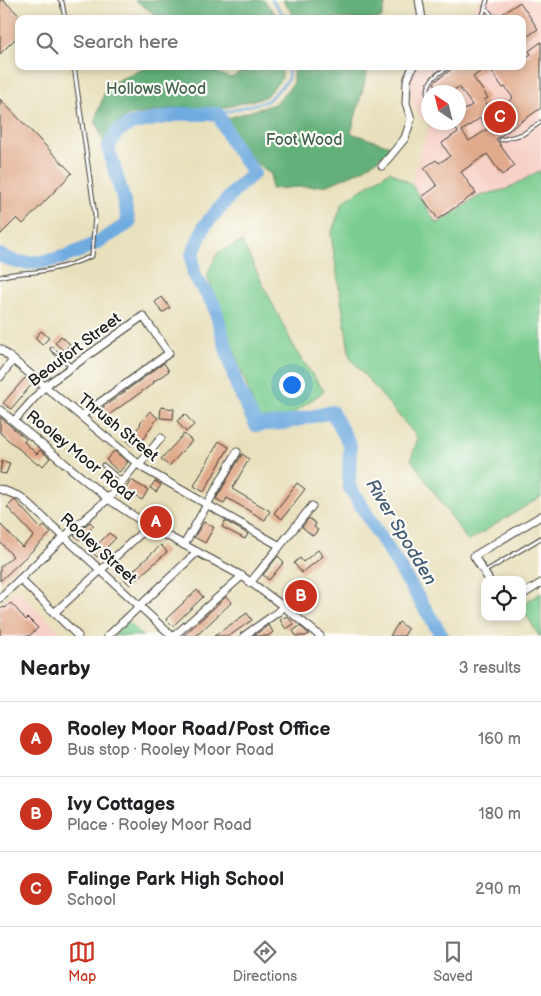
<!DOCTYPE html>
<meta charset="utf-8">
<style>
:root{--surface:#fff;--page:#f6f6f6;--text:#202124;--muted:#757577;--line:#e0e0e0;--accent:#c8321e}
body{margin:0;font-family:"Balsamiq Sans",sans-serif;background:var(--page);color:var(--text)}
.controls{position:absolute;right:15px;bottom:15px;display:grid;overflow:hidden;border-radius:10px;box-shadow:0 2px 8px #0003}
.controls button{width:45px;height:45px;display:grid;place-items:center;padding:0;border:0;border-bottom:1px solid var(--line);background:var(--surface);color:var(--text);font:25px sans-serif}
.compass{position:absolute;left:421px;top:85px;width:45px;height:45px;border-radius:50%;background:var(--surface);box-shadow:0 2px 8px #0003;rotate:325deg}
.you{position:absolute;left:291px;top:384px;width:18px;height:18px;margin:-12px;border:4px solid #fff;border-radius:50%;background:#1a73e8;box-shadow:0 0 0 8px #1a73e833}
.badge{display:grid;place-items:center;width:32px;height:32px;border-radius:50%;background:var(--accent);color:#fff;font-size:16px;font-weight:700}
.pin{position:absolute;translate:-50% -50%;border:2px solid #fff;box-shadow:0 1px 5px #0006}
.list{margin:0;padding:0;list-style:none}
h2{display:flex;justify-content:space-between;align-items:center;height:65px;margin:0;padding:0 20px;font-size:21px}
h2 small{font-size:16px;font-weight:400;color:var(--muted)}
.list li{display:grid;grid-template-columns:32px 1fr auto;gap:15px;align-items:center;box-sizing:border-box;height:75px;padding:0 20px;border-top:1px solid var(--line)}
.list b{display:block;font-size:19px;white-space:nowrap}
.list p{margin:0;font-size:16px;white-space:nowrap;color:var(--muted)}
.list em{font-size:16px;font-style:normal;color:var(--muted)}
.icon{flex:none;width:28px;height:28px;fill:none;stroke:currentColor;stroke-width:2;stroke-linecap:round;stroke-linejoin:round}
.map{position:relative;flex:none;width:541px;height:636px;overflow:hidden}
.search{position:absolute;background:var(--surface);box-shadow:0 2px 8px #0003;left:15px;right:15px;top:15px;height:55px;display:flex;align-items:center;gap:12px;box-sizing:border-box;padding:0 18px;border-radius:10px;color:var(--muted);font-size:19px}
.sheet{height:290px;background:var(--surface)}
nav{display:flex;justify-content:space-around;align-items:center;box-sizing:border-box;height:70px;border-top:1px solid var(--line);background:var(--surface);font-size:14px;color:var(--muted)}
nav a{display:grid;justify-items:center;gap:2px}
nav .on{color:var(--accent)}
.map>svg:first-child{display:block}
</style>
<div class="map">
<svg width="541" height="636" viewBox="0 0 541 636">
<rect width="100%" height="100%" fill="#fdfcf7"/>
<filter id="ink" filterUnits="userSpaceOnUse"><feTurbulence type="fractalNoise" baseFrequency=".02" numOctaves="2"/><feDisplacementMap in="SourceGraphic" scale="10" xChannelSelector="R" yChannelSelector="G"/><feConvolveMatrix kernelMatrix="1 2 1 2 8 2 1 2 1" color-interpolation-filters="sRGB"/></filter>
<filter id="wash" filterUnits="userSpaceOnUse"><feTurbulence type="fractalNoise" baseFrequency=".0096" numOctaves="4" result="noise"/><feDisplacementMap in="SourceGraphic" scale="20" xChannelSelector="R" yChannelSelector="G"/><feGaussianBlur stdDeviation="1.12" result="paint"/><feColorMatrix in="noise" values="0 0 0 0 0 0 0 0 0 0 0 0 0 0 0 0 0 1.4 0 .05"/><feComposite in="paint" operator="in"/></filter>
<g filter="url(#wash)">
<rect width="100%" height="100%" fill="#e8e0bc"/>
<g fill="#f7d1c8">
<path d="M479,0H533L541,5V170L507,189L479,196L437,224L411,184L429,124V122H458V92H428V122L414,111L407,83L415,66H522V19H463L473,10Z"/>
<path d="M17,589L64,636H0V605Z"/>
</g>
<g fill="#7acd90" stroke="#4b7456">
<path d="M541,170V497L468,541L411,459L418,438L350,358L331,234L343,202L390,171L411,184L437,224L479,196L507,189Z"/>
<path d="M242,242L297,353L324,391L288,417L260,423L207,275L218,252Z"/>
<path d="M541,593V636H539L522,608V604Z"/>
<path d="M128,622L143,636H113Z"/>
</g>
<g fill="#63b07a" stroke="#40664b">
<path d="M135,0H264L279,19H161Z"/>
<path d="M282,0H386V2L381,19H293L292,13Z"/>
<path d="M150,66H199L231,78L247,69V66H282V78L265,97L219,109L183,107L128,116L114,126L104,143L95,120L107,85Z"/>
<path d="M293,66H369L351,133L393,147L378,159L362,170L328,185L271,189V174C247,159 239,142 225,119L274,104L293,84Z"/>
</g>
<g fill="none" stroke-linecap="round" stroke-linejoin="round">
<g stroke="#70abe0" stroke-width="2.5">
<path d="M272,0L287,19"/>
<path d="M218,114L267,101L288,80L289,66"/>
</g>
<path stroke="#70abe0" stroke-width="14" d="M0,255C6,258 12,261 18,262C58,267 97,244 129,223L122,194L108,147L118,131L131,124L180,114H218L233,144L254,173L239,186L205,225L192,255L194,275L214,305L237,386L256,425L283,423L332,412L350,445L349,486L442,636"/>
</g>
<g id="blocks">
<g fill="#e1aa8c" fill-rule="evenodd">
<path d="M0,0H3L19,15V35L0,54Z"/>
<path d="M520,2L538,29L522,40V19H505L502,14Z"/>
<path d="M541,42V108L496,139L515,166L502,175L487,154L461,172L476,193L438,219L422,197L437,186L424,168L436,160L439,163L450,156L442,143L458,132L451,122H458V114L472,105L459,87L450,92H440L434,83L437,80L456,66H522V60L531,54L529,51ZM488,66L503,88L505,87L513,98L493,113L484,100L488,98L473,77ZM480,118L488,129L469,141L462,131Z"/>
<path d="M0,99L72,173L23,224L17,218L0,235Z"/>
<path d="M162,297L170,308L162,313L155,302Z"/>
<path d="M41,331L49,338L42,345L35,338Z"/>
<path d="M61,336L70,344L64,351L55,343Z"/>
<path d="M164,363L169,371L153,382L154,383L103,419L98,411Z"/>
<path d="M25,378L32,384L11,409L3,403Z"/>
<path d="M161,407L174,409L173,419L160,418Z"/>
<path d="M150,411L158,418L147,432V435L138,445L135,443L132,446L127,442L141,424L140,423Z"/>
<path d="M185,414L194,425L186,432L177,421Z"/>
<path d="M0,417L26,439L24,442L37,454L40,450L50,458L43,466L39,462L37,464L0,433Z"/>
<path d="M184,434L192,441L169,466L161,459Z"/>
<path d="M219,441L229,447L204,492L194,486Z"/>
<path d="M114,451L128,462L119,472L106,460Z"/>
<path d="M242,454L249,459L232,489L270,511L265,520L227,498L224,503L216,499Z"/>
<path d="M2,461L10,463L6,474L0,473Z"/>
<path d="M131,480L148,490L142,500L125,490Z"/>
<path d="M155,481L161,485L156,492L150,488Z"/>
<path d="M297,483L305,489L282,519L274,513Z"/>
<path d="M15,500L41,529L44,526L51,533L0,581V567L13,556L0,542V524L22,547L34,536L7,507Z"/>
<path d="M309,518L316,524L314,527L318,530L313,536L302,527Z"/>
<path d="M225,521L248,534L245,539L222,527Z"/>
<path d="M90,522L94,526L80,539H78L74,535Z"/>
<path d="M204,522L214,527L205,543L194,537Z"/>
<path d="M109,533L116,538L97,557L91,551Z"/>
<path d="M161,545L167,552L130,585L124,579Z"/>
<path d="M318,550L323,556L302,573L294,563L300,558L303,562Z"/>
<path d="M278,556L284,562L269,580L263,575Z"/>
<path d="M301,587L310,595L302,605L292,597Z"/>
<path d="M197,590L203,597L173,626L166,619Z"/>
<path d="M226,597L232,602L196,636H183Z"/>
<path d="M11,603L26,620L28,618L38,628L29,636H0V610L3,607L5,608Z"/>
<path d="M247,613L252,620L229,636H214Z"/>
<path d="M287,616L294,624L286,629L280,620Z"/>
<path d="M399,622L408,629L404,636H390Z"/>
<path d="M269,625L273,632L268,636H253Z"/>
<path d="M300,626L309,634L306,636H296L293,631Z"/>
</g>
</g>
</g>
<g filter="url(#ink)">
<use href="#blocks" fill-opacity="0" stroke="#3b3934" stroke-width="1"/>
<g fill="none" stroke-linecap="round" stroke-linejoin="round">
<defs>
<g id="service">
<path d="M60,0L62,2L65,19"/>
<path d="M485,7L495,19"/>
<path d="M482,19L487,0"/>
<path d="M428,99C426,79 435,76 450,66"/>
<path d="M432,122V123"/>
<path d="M501,140L523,134L541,122"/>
<path d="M0,277C11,273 23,273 35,272C54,270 74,264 92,256L95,215L74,66"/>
<path d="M52,349L72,367"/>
<path d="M103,465L122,481"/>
<path d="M484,572L541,538"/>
</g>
<g id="minor">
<path d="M419,0L422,19"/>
<path d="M382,166L405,138L411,119L406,103L407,81L413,66"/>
<path d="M0,349L143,468L280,546"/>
<path d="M0,377L13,360"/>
<path d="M0,410L108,499L149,526L242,576L283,606L320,636"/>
<path d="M14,421L45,386L143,316L169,353L81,416"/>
<path d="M139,465L161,438"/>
<path d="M0,489L21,497L172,636"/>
<path d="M184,545L237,452"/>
<path d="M20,579L78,636"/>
<path d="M489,580L474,556L541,516"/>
<path d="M250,583L312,506"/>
<path d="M522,595L541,583"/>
<path d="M0,598L64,537L108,499L137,463"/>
<path d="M54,613L149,526"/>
<path d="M108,636L197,552"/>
<path d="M174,636L242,576"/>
<path d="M244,636L278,612L283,606"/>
</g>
</defs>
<use href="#service" stroke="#3b3934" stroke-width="5"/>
<use href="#minor" stroke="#3b3934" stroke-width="9"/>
<use href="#service" stroke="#fff" stroke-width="3"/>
<use href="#minor" stroke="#fff" stroke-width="7"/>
</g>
</g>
<g text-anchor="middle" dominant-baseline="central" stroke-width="4.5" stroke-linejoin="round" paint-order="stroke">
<g font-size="16" fill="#42634a" stroke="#fdfcf7">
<text x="156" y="89">Hollows Wood</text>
<text x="304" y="140">Foot Wood</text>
</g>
<g font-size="16" fill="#1c1c1c" stroke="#fdfcf7">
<text transform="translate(75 350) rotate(-37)">Beaufort Street</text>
<text transform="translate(118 428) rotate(39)">Thrush Street</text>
<text transform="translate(80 456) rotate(39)">Rooley Moor Road</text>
<text transform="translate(98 549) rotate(42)">Rooley Street</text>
</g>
<g font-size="18" font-style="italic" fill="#425c74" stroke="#fdfcf7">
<text transform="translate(401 532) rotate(59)">River Spodden</text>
</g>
</g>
</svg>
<div class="controls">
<button><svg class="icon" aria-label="locate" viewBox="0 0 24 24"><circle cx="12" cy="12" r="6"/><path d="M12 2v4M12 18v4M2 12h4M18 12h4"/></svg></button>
</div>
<svg class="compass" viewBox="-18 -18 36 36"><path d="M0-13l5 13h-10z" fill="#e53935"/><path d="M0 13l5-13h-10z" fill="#757577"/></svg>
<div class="you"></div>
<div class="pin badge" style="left:156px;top:522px">A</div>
<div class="pin badge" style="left:301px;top:596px">B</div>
<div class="pin badge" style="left:500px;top:117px">C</div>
<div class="search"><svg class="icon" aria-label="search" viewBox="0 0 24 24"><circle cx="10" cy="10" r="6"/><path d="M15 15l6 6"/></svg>Search here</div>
</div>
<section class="sheet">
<h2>Nearby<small>3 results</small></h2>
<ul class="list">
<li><span class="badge">A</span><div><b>Rooley Moor Road/Post Office</b><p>Bus stop · Rooley Moor Road</p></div><em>160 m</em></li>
<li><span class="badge">B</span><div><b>Ivy Cottages</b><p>Place · Rooley Moor Road</p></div><em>180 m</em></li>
<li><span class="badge">C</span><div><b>Falinge Park High School</b><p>School</p></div><em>290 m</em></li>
</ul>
</section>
<nav>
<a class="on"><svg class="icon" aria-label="map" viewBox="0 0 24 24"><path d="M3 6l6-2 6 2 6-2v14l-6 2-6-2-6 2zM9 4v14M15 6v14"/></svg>Map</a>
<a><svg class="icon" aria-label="directions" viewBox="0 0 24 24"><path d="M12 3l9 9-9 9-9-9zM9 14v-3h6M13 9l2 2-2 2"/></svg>Directions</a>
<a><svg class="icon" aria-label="saved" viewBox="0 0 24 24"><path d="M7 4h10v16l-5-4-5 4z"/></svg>Saved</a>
</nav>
